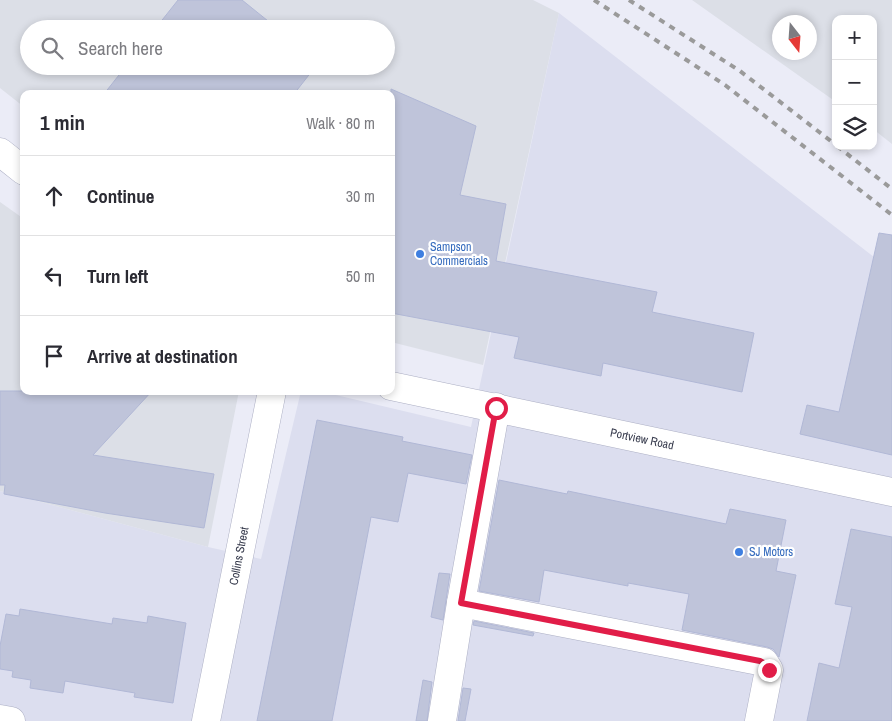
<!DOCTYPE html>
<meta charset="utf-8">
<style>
:root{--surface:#fff;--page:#f2f2f3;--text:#2b2b33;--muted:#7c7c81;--line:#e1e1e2}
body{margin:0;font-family:"Archivo Narrow",sans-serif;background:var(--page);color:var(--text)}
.controls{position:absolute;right:15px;top:15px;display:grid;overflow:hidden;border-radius:10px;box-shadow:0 2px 8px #0003}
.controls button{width:45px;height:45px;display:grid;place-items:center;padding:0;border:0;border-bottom:1px solid var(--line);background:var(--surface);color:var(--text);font:25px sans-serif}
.compass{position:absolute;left:772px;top:15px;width:45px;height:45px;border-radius:50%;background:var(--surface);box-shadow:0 2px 8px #0003;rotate:163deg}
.stop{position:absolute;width:15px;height:15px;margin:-11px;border:4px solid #e11d48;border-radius:50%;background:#fff}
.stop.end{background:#e11d48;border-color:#fff;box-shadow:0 1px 5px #0008}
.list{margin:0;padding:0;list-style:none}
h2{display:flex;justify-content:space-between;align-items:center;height:65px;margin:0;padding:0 20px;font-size:21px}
h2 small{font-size:16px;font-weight:400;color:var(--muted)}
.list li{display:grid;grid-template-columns:32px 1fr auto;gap:15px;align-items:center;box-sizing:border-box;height:80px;padding:0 20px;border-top:1px solid var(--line)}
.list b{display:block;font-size:19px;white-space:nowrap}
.list em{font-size:16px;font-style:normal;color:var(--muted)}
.icon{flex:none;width:28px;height:28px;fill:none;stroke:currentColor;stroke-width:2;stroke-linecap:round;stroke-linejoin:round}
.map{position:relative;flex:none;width:892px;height:721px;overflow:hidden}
.search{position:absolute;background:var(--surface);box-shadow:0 2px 8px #0003;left:20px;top:20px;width:375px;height:55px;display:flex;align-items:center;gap:12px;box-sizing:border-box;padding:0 18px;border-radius:28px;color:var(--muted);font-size:19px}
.panel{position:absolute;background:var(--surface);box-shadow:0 2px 8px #0003;left:20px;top:90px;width:375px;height:305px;border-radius:10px}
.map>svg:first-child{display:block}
</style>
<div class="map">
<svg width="892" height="721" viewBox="0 0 892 721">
<rect width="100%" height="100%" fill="#ebecf7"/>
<path fill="#dcdeef" d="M559,13L892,271V721H0V491L208,547L261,559L301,391H319L471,427Z"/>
<g fill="#dcdfe7" fill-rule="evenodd">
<path d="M0,0H533L559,13L483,365L391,342V94H24V107L0,88ZM29,29H386V66H29Z"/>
<path d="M692,0H892V144L873,129V19H836V102ZM780,22H810V52H780Z"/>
<path d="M0,202L24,219V391H239L208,547L0,491Z"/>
</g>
<g fill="#bfc4da" stroke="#b1b8d6">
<path d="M178,0H242L278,29H155Z"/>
<path d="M126,66H313L312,71L294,94H104Z"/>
<path d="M391,89L476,126L460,195L506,204L496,261L657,292L652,312L754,333L742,392L603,363L601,376L514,358L519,337L391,313Z"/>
<path d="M879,233L892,235V455L800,434L807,405L839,412Z"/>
<path d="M0,391H152L93,455L214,474L204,528L105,513L4,494L5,485H0Z"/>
<path d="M317,420L403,437L402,441L472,455L466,484L408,473L398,522L371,517L332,721H257Z"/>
<path d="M499,480L567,494L568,491L726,524L730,509L786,520L776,571L796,575L779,657L773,649L767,647L682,630L689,594L628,583V586L544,570L539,602L479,591Z"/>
<path d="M851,529L892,537V721H807L819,663L839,668L852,607L835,604Z"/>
<path d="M439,573L450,574L443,620L431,617Z"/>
<path d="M20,609L112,624L113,618L147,623L148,616L186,623L173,703L134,697L135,693L65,681L63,693L30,688L31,680L12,677L13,671L0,669V646L6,614L19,616Z"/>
<path d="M474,621L534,633L533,636L473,625Z"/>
<path d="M423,680L432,682L427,721H416Z"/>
<path d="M463,688L471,689L465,721H458Z"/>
</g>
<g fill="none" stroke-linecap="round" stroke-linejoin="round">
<defs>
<g id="minor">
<path d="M0,152L24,171"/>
<path d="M391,386L892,492"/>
<path d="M461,603L764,662L769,670L759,721"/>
<path d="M0,719L11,721"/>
<path d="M206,721L272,391"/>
<path d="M442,721L461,603L496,407"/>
</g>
</defs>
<use href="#minor" stroke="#acafc4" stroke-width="29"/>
<use href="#minor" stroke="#fff" stroke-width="28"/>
<g stroke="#9a9a9a" stroke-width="4" stroke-dasharray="6 6" stroke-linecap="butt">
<path d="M594,0L725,85L892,215"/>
<path d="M629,0L740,71L836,145"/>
<path d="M837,146L892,189"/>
</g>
</g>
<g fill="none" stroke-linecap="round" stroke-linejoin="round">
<path stroke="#e11d48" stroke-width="6" d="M496,408L461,603L760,661L766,664L769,670"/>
</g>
<g fill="#3f7fe0" stroke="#fff" stroke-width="2">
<circle cx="420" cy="254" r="5"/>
<circle cx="739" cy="552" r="5"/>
</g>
<g text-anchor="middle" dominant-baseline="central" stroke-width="4.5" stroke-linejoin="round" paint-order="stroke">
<g font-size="12" fill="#366cbe" stroke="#fff" text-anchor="start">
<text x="430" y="247">Sampson<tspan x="430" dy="14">Commercials</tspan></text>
<text x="749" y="552">SJ Motors</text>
</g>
<g font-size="12" fill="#373b4d" stroke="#fff">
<text transform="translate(642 439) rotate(12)">Portview Road</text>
<text transform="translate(239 556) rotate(-79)">Collins Street</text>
</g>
</g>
</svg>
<div class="controls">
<button>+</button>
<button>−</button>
<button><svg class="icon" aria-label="layers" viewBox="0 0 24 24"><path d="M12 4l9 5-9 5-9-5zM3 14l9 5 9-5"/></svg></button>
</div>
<svg class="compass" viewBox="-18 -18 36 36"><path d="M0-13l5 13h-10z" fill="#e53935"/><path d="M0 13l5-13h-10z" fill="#7c7c81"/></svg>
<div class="stop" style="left:496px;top:408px"></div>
<div class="stop end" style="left:769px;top:670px"></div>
<div class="search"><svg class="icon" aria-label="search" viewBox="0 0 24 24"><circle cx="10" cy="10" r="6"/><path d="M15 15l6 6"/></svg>Search here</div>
<section class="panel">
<h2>1 min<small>Walk · 80 m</small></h2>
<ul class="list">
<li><svg class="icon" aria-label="ahead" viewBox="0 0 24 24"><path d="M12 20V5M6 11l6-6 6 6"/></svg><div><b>Continue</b></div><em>30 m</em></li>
<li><svg class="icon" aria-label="left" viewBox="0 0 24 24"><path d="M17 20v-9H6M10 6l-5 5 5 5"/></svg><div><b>Turn left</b></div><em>50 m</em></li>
<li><svg class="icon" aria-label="arrive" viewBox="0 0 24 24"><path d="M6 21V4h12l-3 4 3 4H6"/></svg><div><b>Arrive at destination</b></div></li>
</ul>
</section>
</div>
